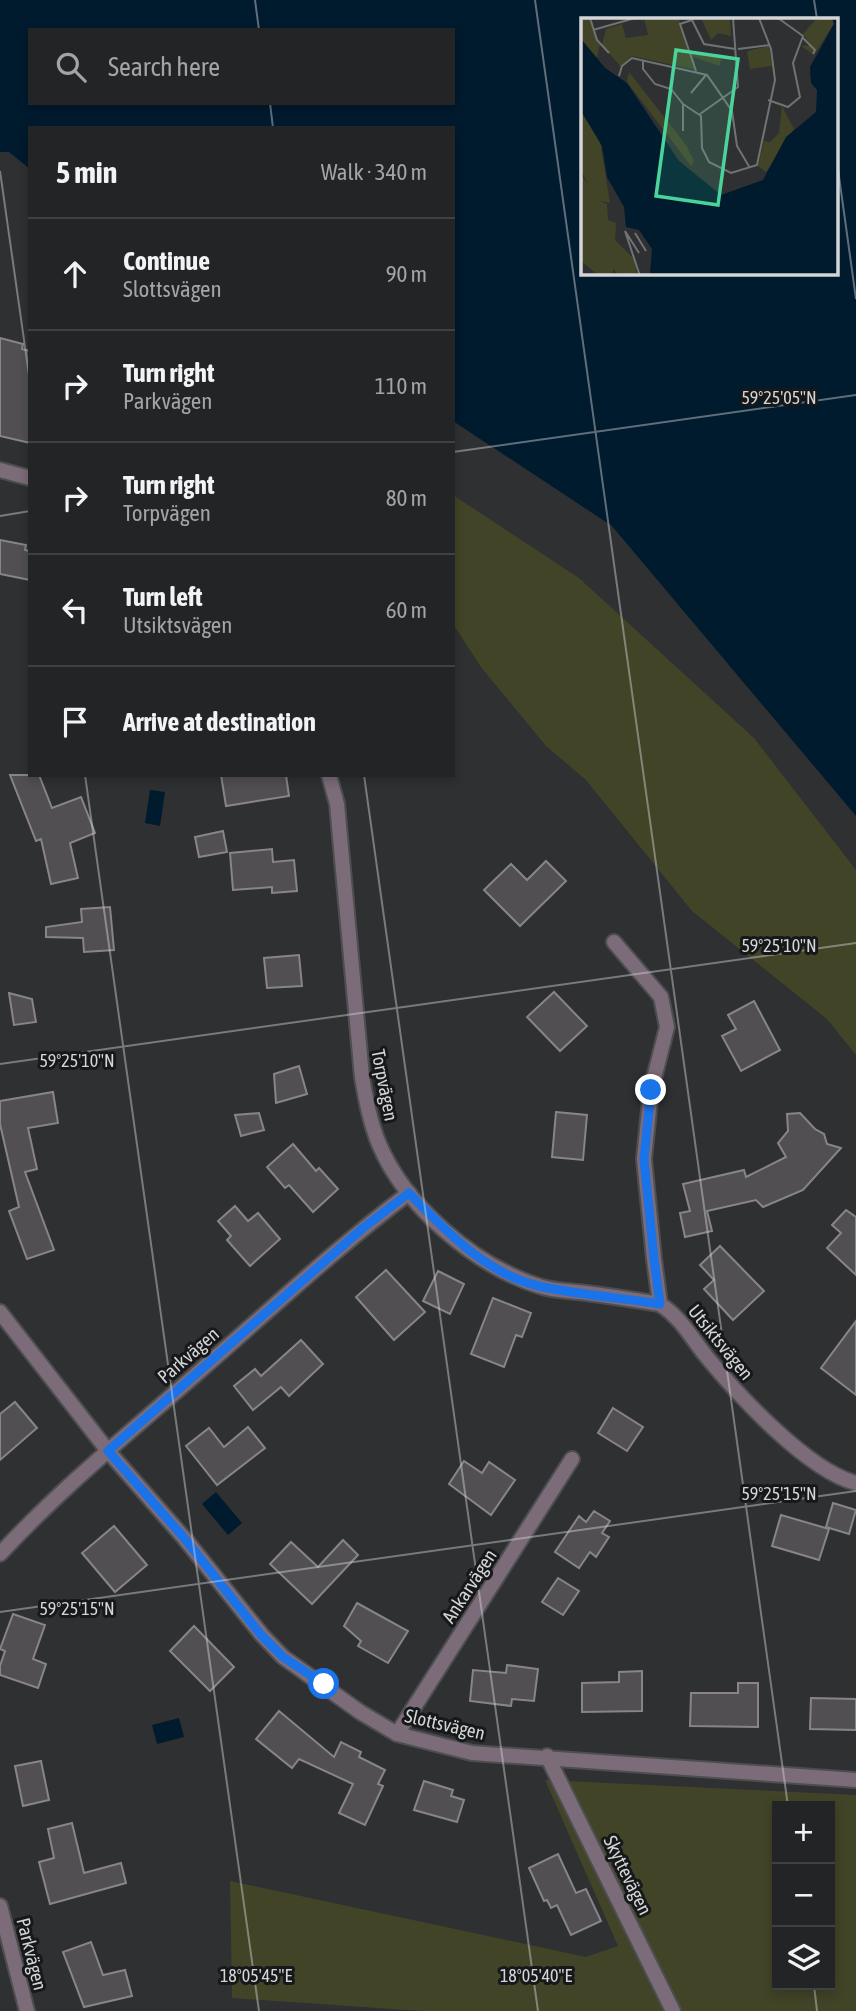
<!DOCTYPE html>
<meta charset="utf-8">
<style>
:root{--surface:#222426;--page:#2e3032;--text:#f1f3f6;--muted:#a2a4a7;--line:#3f4143}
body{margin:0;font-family:"Asap Condensed",sans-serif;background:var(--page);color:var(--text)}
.controls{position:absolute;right:21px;bottom:21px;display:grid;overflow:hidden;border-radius:0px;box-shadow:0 4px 10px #0003}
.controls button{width:63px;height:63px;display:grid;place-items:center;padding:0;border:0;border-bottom:2px solid var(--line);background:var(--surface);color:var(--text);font:35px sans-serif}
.stop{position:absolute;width:21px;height:21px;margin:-16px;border:5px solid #1a73e8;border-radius:50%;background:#fff}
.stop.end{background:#1a73e8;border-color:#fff;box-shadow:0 2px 7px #0008}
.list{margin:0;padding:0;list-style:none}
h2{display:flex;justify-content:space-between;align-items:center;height:91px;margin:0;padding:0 28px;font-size:30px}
h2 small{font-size:23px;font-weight:400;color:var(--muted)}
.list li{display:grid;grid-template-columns:46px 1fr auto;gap:21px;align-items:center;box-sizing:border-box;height:112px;padding:0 28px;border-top:2px solid var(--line)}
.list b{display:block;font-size:26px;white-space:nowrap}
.list p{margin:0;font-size:23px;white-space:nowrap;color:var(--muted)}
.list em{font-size:23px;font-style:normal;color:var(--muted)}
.icon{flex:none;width:38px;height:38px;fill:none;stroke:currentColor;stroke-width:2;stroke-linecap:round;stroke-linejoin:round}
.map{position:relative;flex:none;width:856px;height:2011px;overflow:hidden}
.search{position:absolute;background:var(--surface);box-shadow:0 4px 10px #0003;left:28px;top:28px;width:427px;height:77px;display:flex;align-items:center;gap:18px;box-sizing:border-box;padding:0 24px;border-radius:0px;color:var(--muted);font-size:26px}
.panel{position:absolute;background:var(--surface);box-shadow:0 4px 10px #0003;left:28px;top:126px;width:427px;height:651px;border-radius:0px}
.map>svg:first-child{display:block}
</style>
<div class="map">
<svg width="856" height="2011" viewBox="0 0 856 2011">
<rect width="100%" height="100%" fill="#2e3032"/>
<g fill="#424428" fill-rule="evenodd">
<path d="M453,495L579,578L754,738L856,870V1055L827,1019L692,911L586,780L546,746L481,667L453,624Z"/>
<path d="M545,1780L856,1795V2011H422L232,1998L230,1881L586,1957L618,1946ZM777,1806H830V1985H777Z"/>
</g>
<g fill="#001a2e" fill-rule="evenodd">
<path d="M0,0H856V816L612,526L453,421V128H30V169L9,152H0ZM583,19H837V273H583ZM30,30H453V103H30Z"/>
<path d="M150,790L165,792L160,826L145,823Z"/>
<path d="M216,1492L242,1523L228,1535L202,1504Z"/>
<path d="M179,1718L184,1737L157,1744L152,1725Z"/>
</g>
<g fill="#514f52" stroke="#878589" stroke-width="2">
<path d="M0,338L23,344L22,349L30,351V443L0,436Z"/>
<path d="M0,540L26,545L25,550L30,551V580L0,574Z"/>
<path d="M10,775H39L52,808L81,797L95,833L70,843L78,878L51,884L41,839L36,841Z"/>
<path d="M221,775H286L289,796L226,806Z"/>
<path d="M223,831L227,852L199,857L195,837Z"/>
<path d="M272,849L273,862L294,860L297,891L272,893V887L233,890L230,853Z"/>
<path d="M546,861L566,881L520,926L484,890L511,864L527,880Z"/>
<path d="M110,907L114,950L84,952L83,938L46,937V927L82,922L81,909Z"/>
<path d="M299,955L302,986L267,988L264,958Z"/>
<path d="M554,992L587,1026L560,1051L527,1017Z"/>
<path d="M9,993L32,999L36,1022L14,1025Z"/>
<path d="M754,1001L780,1050L741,1071L722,1036L736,1029L728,1015Z"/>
<path d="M299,1066L307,1094L276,1103L274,1074Z"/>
<path d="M53,1092L58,1123L28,1128L37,1169L25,1172L54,1250L27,1259L9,1211L19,1207L0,1124V1101Z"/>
<path d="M556,1112L587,1115L583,1160L552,1157Z"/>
<path d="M259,1113L264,1130L241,1136L235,1115Z"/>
<path d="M800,1113L815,1129L824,1134L827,1144L841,1148L803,1190L763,1207L756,1200L707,1211L712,1231L685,1237L680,1213L690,1211L683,1184L744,1170L746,1177L786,1157L778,1143L788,1131L787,1114Z"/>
<path d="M293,1144L316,1171L319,1168L338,1189L313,1212L289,1185L285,1188L267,1167Z"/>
<path d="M235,1206L248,1221L258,1213L280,1239L250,1266L227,1240L231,1236L218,1221Z"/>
<path d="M846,1210L856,1217V1275L827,1248L841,1233L832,1225Z"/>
<path d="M720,1246L764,1291L733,1320L704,1289L714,1280L700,1265Z"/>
<path d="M386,1270L425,1312L394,1340L356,1297Z"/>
<path d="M438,1271L464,1284L450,1314L423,1301Z"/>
<path d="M493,1298L531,1313L522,1337L516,1335L504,1367L471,1354Z"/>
<path d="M856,1321V1395L821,1368Z"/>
<path d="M301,1340L323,1364L289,1396L281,1387L253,1410L234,1386L255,1369L261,1376Z"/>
<path d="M15,1402L37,1428L0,1460V1414Z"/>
<path d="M613,1408L643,1427L627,1451L598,1433Z"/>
<path d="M248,1427L265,1448L217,1485L186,1446L209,1428L224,1447Z"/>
<path d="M464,1461L482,1473L489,1462L515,1480L491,1515L449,1484Z"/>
<path d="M833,1503L856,1510L849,1534L826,1527Z"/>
<path d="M594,1511L610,1521L602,1533L609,1537L596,1557L590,1552L579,1568L555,1552L579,1516L586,1522Z"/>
<path d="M781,1515L829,1529L819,1560L772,1546Z"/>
<path d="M114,1526L147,1565L115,1592L82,1553Z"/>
<path d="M343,1540L358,1555L312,1604L270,1564L291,1542L318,1567Z"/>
<path d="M558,1578L579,1591L563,1615L542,1602Z"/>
<path d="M357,1603L408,1631L388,1663L358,1646L361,1641L344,1626Z"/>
<path d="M13,1614L45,1625L33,1659L46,1664L38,1688L0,1675V1666L5,1651L0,1649Z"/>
<path d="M194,1626L234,1667L210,1691L170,1651Z"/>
<path d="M507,1665L538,1669L534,1701L512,1699L511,1706L470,1701L473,1670L506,1673Z"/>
<path d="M642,1671V1711L582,1712V1683L619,1682V1672Z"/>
<path d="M738,1683H758V1727L690,1726L691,1693H738Z"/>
<path d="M811,1698L856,1699V1730L810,1729Z"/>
<path d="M279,1711L334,1757L341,1742L361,1752L359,1757L385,1770L378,1784L383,1786L365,1825L339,1813L353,1784L299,1759L292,1768L256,1739Z"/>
<path d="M41,1761L49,1800L23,1806L15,1766Z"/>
<path d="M424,1781L453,1790L451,1796L464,1800L457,1822L414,1810Z"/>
<path d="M72,1823L84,1873L121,1863L126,1883L50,1904L39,1862L54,1858L48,1829Z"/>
<path d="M558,1854L576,1893L586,1889L601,1921L571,1935L557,1905L551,1908L547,1900L544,1901L529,1868Z"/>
<path d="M91,1942L103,1975L125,1970L132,1996L84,2007L63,1952Z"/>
</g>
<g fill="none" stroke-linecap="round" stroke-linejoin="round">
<defs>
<g id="minor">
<path d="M0,470L30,478"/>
<path d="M329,775L337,804L362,1077C366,1100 370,1122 379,1144C405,1206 475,1266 539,1286C553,1291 571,1291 586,1293C611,1296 636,1300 660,1304"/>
<path d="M614,942L661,997L667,1027L651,1090L644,1159L654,1259L660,1304C682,1319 690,1336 706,1356C737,1394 808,1471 856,1483"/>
<path d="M0,1312L108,1451L185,1539L262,1635L283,1657L360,1712L397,1734L472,1753L856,1780"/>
<path d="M0,1554C62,1487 133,1430 201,1370C270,1310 336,1248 409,1193"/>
<path d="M397,1734L572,1459"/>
<path d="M547,1756L673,2011"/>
<path d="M0,1906L27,2011"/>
</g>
</defs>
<use href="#minor" stroke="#4c4e50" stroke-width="18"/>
<use href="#minor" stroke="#7c6b78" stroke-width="14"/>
</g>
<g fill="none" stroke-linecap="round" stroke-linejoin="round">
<path stroke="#1a73e8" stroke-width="9" d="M324,1684L283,1657L261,1635L185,1539L108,1451L363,1228L409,1193C447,1232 488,1276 543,1287C582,1295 622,1298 660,1304L654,1259L644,1159L651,1090"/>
</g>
<path fill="none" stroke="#d4d5d7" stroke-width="2" stroke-opacity="0.45" d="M255,0L259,30M535,0L788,1806M814,0L817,19M270,103L273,128M837,162L856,299M0,171L30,382M453,452L856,395M0,516L30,511M85,775L259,2011M364,775L538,2011M0,1064L856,943M0,1612L856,1491M814,1985L817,2011"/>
<g text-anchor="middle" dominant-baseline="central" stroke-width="6" stroke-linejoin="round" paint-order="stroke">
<g font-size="19" fill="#d4d5d7" stroke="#171819">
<text transform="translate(385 1085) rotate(79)">Torpvägen</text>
<text transform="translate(721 1342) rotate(51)">Utsiktsvägen</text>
<text transform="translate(188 1355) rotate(-41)">Parkvägen</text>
<text transform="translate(469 1586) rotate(-57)">Ankarvägen</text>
<text transform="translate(445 1724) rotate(13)">Slottsvägen</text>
<text transform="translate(628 1875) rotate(64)">Skyttevägen</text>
<text transform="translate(32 1954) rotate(76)">Parkvägen</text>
</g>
</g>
<g transform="translate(581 18)">
<rect width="257" height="257" fill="#2e3032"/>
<path d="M0,0H8L19,26L16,40L0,21ZM63,0H98L107,33L140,40L139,48L112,39L115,52L51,38L40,49L21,27L25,11L41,6L45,20L67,17ZM149,0L150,18L137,15L130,22L120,0ZM236,0H251L253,5L233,37L220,28L230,27L222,16ZM188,28L191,48L169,51L166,33ZM48,54L105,127L113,143L110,148L46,64ZM201,88L213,111L185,154L177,148L183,123L189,124L198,115ZM0,93L19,123L29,185L18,183L26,186L27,202L35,205L34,222L53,241L56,257H37L33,251L30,257H17L0,243V157L7,166L0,152Z" fill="#424428"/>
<path d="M251,0H257V257H69L71,231L58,212L45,209L43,189L26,159L21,128L0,93V21L24,50L46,65L98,143L140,177L182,162L205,119L235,94L236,72L230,65L229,49L253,6Z" fill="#001a2e"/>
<path fill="none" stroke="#707274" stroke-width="2" d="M9,0L16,22L28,35M110,0L123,26L154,31M111,2L99,6L115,53M12,12L54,0M222,20L234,32L232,36M157,31L189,27M62,43V51L74,66L90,71L102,86V113M38,58L41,48L51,40L126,57L151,93L156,128L169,150M110,75L125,57M187,82L207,89L219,79L212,45L222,18L197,0M102,86L120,98L121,130L128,144L150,155L176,147L194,62L190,31L178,0M119,96L157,69L152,0M54,215L65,233M58,235L44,213L59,258"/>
<path fill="#4ad49c" fill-opacity="0.15" stroke="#4ad49c" stroke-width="3.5" d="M95,32L157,41L137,187L75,178Z"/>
<rect width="257" height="257" fill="none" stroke="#d4d5d7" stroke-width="3.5"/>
</g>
<g font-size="18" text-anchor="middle" fill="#d4d5d7" stroke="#171819" stroke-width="6" stroke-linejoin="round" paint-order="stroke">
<text x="779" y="404">59°25'05"N</text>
<text x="779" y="952">59°25'10"N</text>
<text x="77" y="1067">59°25'10"N</text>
<text x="779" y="1500">59°25'15"N</text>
<text x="77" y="1615">59°25'15"N</text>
<text x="256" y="1982">18°05'45"E</text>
<text x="536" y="1982">18°05'40"E</text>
</g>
</svg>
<div class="controls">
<button>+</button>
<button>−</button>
<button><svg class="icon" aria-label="layers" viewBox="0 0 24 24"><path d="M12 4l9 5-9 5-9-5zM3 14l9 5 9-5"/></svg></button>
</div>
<div class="stop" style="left:324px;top:1684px"></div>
<div class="stop end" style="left:651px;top:1090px"></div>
<div class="search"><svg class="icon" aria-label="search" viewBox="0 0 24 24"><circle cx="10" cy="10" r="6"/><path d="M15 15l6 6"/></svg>Search here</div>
<section class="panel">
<h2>5 min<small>Walk · 340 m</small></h2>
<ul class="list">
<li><svg class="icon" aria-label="ahead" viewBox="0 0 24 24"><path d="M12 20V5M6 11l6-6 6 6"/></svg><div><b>Continue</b><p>Slottsvägen</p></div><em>90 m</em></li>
<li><svg class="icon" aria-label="right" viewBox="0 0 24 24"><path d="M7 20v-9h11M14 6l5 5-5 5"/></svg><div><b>Turn right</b><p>Parkvägen</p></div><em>110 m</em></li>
<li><svg class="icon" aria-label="right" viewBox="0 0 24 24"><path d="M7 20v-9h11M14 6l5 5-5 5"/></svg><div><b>Turn right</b><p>Torpvägen</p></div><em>80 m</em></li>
<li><svg class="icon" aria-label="left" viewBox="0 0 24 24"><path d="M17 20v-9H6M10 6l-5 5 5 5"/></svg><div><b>Turn left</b><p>Utsiktsvägen</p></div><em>60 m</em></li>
<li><svg class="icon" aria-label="arrive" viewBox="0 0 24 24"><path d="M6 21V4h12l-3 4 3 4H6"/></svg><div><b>Arrive at destination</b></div></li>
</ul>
</section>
</div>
